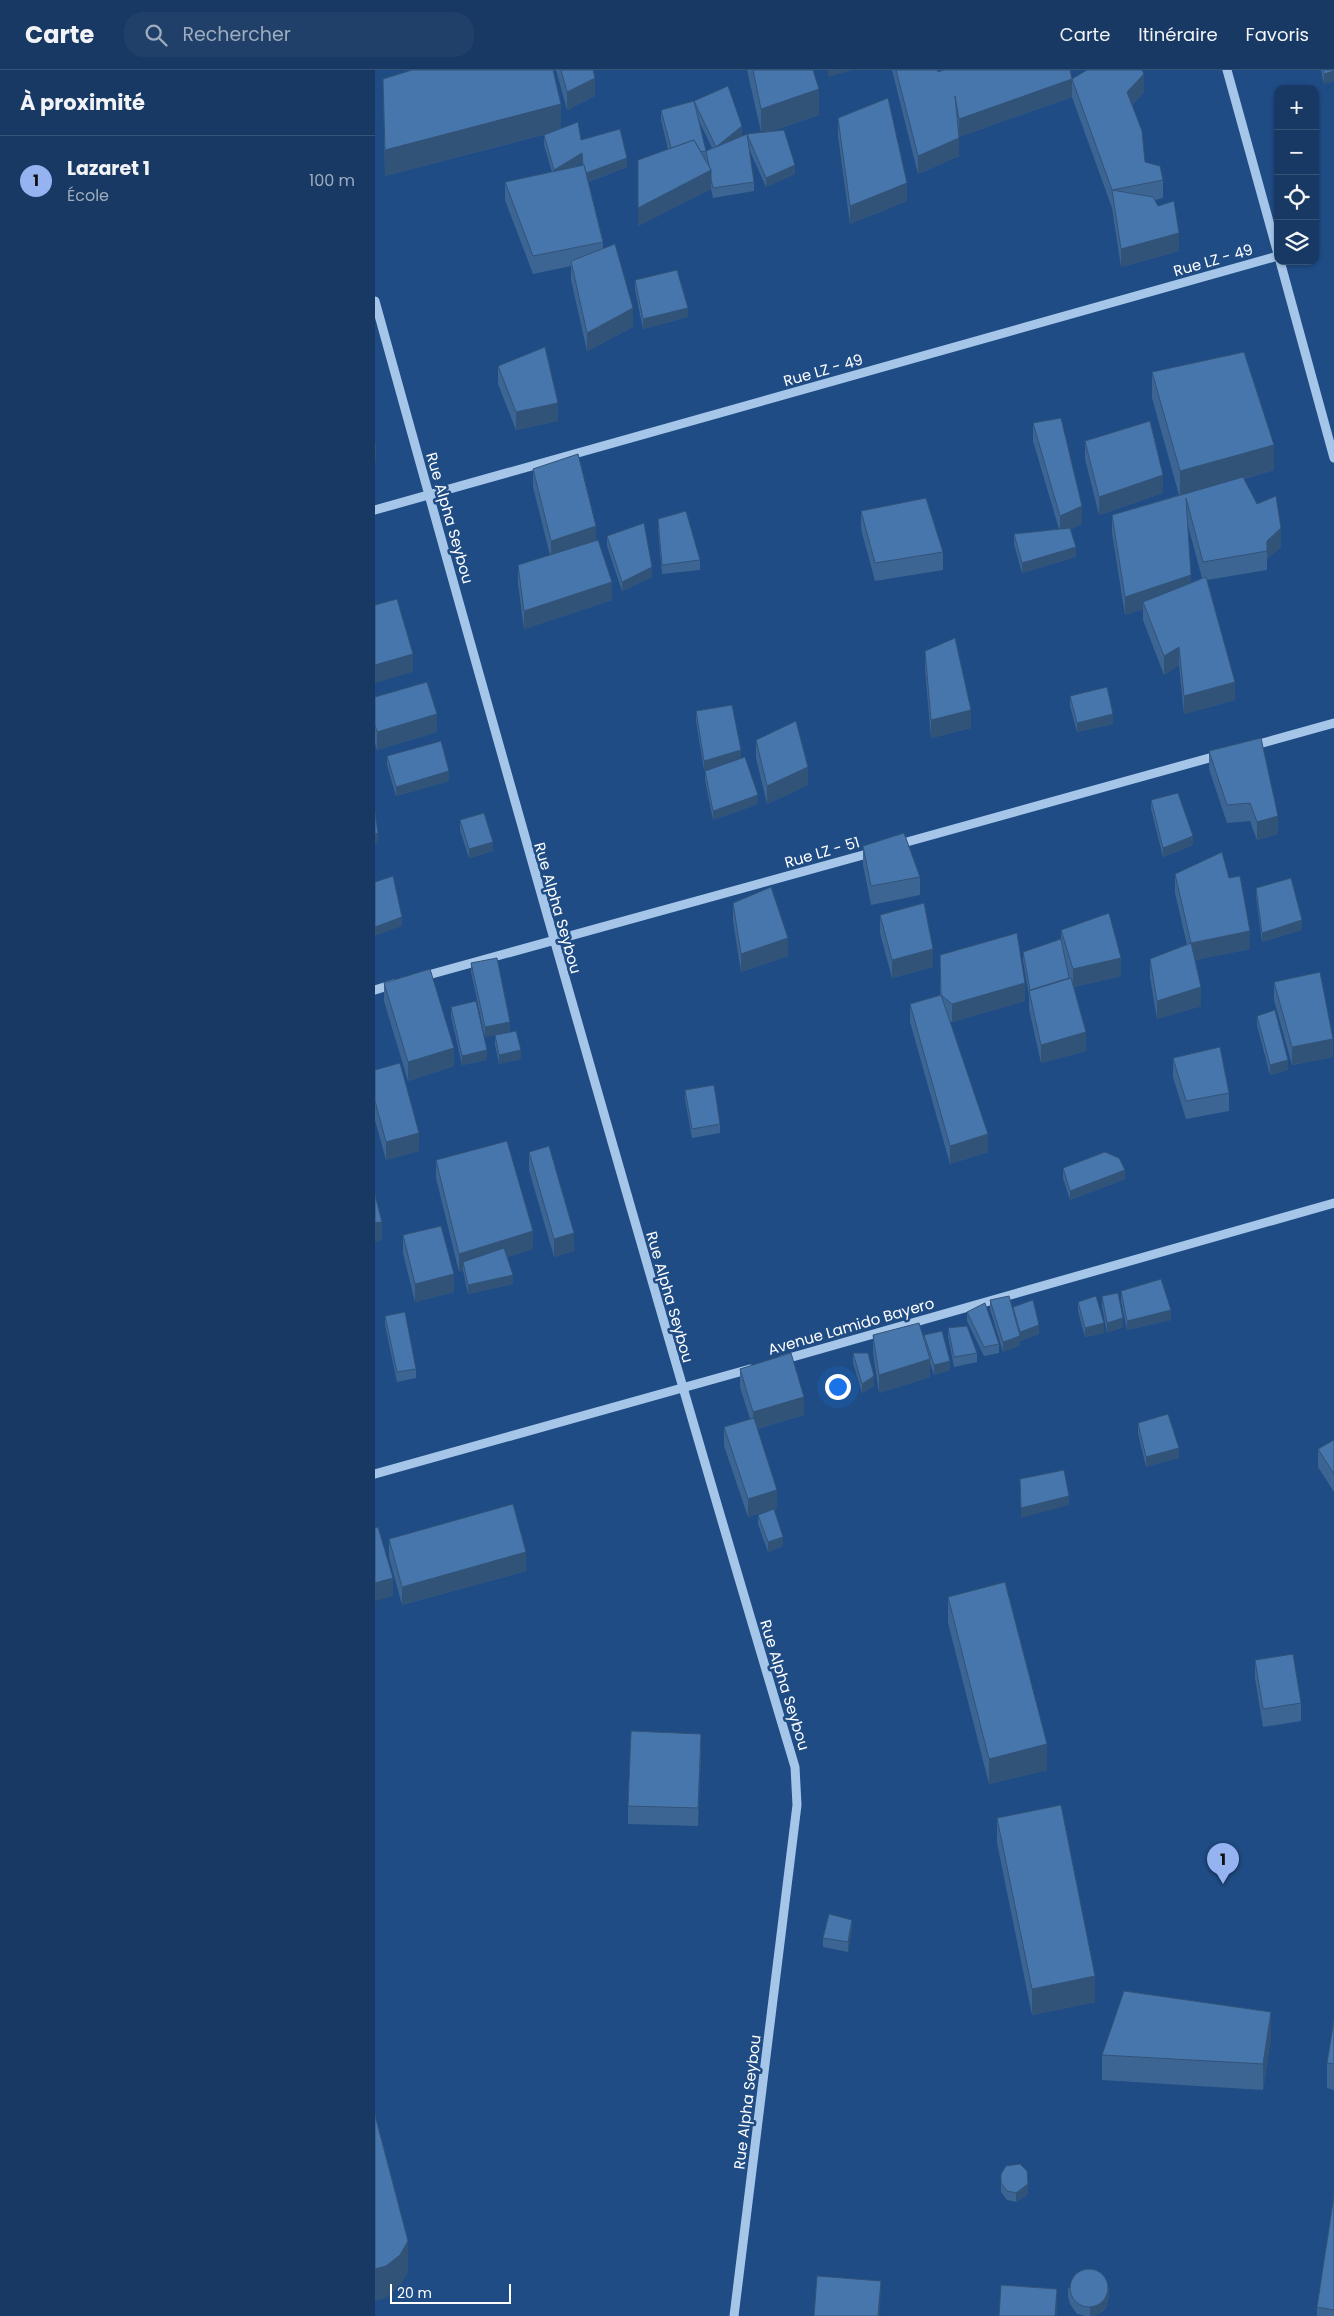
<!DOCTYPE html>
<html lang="fr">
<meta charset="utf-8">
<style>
:root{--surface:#173963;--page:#204069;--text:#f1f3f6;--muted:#9eacbe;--line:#365378;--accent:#95b2f1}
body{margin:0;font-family:Poppins,sans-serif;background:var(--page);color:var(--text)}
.controls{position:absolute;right:15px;top:15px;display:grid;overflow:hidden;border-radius:10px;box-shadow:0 1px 4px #0004}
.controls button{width:45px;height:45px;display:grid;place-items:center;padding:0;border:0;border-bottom:1px solid var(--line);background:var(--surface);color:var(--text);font:25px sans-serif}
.scale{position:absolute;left:15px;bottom:12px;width:121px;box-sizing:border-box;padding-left:5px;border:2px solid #fff;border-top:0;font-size:14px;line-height:18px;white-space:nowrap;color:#fff;-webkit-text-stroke:4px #1f4c84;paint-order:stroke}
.you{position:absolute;left:462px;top:1316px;width:18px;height:18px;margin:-12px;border:4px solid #fff;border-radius:50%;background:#1a73e8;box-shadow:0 0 0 8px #1a73e833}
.badge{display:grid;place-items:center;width:32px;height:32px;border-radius:50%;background:var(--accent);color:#111;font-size:16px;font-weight:700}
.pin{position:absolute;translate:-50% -41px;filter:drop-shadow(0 1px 2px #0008)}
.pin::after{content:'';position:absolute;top:26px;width:18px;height:15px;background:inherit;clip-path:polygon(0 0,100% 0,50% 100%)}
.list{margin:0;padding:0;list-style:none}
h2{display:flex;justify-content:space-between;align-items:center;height:65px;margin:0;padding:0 20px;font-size:21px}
h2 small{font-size:16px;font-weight:400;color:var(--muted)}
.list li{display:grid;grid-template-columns:32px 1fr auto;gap:15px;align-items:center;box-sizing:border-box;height:90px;padding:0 20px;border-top:1px solid var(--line)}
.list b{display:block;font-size:19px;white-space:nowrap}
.list p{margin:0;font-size:16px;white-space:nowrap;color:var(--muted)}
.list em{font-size:16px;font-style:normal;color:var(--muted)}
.icon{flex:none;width:28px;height:28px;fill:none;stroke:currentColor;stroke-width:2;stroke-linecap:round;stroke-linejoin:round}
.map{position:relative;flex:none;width:959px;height:2246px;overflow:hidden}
header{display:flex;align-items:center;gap:30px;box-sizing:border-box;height:70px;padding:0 25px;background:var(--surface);border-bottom:1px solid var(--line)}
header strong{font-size:24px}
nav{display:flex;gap:28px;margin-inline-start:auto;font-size:18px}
.search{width:350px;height:45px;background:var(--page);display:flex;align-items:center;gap:12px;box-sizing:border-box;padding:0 18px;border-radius:20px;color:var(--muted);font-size:19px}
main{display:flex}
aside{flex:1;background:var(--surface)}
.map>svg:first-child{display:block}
</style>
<header>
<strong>Carte</strong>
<div class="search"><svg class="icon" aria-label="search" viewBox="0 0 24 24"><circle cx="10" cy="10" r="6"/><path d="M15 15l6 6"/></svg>Rechercher</div>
<nav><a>Carte</a><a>Itinéraire</a><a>Favoris</a></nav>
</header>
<main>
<aside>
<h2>À proximité<small></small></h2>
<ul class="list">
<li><span class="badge">1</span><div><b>Lazaret 1</b><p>École</p></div><em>100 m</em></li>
</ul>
</aside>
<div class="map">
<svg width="959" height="2246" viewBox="0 0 959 2246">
<rect width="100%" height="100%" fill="#1f4c84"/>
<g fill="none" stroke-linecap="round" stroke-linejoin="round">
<g stroke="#a6c6e9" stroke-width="9">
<path d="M852,0L903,184"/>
<path d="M905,191L959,388"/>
<path d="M0,231C136,721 274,1210 420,1697L422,1735L359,2246"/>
<path d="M0,440L903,186"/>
<path d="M877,676L959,653"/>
<path d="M521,775L845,685"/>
<path d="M46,907L499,782"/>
<path d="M0,920L19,914"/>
<path d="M407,1290L959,1133"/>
<path d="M0,1404L375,1299"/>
</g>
</g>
<g fill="#3d6594" fill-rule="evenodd">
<path d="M181,0H218L220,26L192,40Z"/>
<path d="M372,0H438L444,45L397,61L420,104L391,117L374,79L379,112V121L338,128L336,119L263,156V90L293,79L286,50V40L319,31L367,66L365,67L386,62ZM323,49L337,78L331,81Z"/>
<path d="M517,0H562L563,2L697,27L584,67V86L543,104Z"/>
<path d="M946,0H959V11L949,14Z"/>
<path d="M8,9L186,58L252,97L213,112L228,172V179L258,257L212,281L196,210V196L158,204L130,130V112L177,102L169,75V65L175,63L10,106ZM207,92V95L198,97Z"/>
<path d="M697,9L769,22L757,35L770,92L788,110V128L780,130L804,181L746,197L737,138L697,27Z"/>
<path d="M463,48L532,131L475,154L463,66Z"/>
<path d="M260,210L313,247L268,259L260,220Z"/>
<path d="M123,296L183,351L141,360L123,314Z"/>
<path d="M777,302L899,400L869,409L882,434L906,477L892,489V500L832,510L860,630L809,644L804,595L789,605L768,550V539L750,545L737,463V445L804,425L777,328ZM812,452L827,508L816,513Z"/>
<path d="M658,353L707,454L695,459L701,487L647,503L639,474V464L684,459L658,371Z"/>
<path d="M710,371L788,423L724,445L710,389Z"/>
<path d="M158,399L221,470L237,530L149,559L143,514V495L175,485L158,417Z"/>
<path d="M486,441L568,482V500L500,511L486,459Z"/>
<path d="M283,449L325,490V500L287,504L283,459Z"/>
<path d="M232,466L277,507L247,521L232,476Z"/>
<path d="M550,581L596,658L556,668L550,599Z"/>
<path d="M695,626L738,654L702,662L695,636Z"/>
<path d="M0,627L62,662L2,680L0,673Z"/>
<path d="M321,641L366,689L383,734L338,750L330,710V701L346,695L329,700L321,651Z"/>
<path d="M381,670L433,715L392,734L381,688Z"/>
<path d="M834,681L903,764L882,770L875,751L852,753L834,699Z"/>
<path d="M12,686L74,711L21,726L12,695Z"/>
<path d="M776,730L818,775L788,787L776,739Z"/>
<path d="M85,750L118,781L94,788L85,760Z"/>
<path d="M488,776L545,807V825L496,835L488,795Z"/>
<path d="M800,804L875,879L820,890L826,936L782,949L775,907V889L812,875L800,823Z"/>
<path d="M881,818L927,860L887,872L881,827Z"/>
<path d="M358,833L413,886L366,902L358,851Z"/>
<path d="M505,845L558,897L517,908L505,863Z"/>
<path d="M686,860L746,906L699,917L711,981L666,993L654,939V925L648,891V882L686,869Z"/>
<path d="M565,885L650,931L577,952L575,951L613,1082L575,1094L535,952V934L565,925Z"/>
<path d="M96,893L135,961L110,967L96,902Z"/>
<path d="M899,912L958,987L917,995L899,930Z"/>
<path d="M9,913L79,996L33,1011L9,931Z"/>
<path d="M76,937L112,990L87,995L76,946Z"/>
<path d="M882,946L913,1000L895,1005L882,955Z"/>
<path d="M120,965L146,989L124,994L120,975Z"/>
<path d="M798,988L854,1023V1041L811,1049L798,1007Z"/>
<path d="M0,1000L44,1081L11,1090L0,1050Z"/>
<path d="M310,1020L345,1054V1063L317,1068L310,1029Z"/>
<path d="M154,1082L199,1181L179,1187L154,1100Z"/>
<path d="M61,1090L158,1179L132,1187L138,1214L93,1224L88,1200L84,1202L61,1108Z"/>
<path d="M688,1098L750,1109L695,1130L688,1108Z"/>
<path d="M28,1165L79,1222L40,1232L28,1183Z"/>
<path d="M746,1221L796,1250L752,1260L746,1231Z"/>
<path d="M727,1226L748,1257L732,1263L727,1236Z"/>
<path d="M615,1230L638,1242V1237L664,1264L645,1271V1275L628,1282L615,1239Z"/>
<path d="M703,1232L729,1263L710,1267L703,1241Z"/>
<path d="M592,1242L624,1274V1283L609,1286L592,1251Z"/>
<path d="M10,1246L41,1299V1308L22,1312L10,1255Z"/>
<path d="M573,1258L602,1283V1292L579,1297L573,1267Z"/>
<path d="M498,1265L549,1271V1265L575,1300L559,1305L555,1293V1307L504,1323L498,1283Z"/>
<path d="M478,1283L499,1316L487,1323L478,1293Z"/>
<path d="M365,1299L429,1345L382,1359L402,1438L373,1447L349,1376V1357L375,1349L365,1317Z"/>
<path d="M763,1353L804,1388L771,1397L763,1363Z"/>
<path d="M959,1370V1422L943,1397V1379Z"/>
<path d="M383,1445L408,1476L393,1482L383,1454Z"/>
<path d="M14,1469L151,1501L27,1535L14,1487Z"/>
<path d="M573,1527L672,1700L614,1714L573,1553Z"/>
<path d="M880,1590L926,1633V1651L888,1657L880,1608Z"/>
<path d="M326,1683L323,1756L253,1754V1736Z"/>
<path d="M622,1748L720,1932L657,1945L622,1773Z"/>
<path d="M477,1859L473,1882L448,1877V1868Z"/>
<path d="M959,1950V2020L952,2018V1993Z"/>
<path d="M896,1967L888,2020L727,2010V1985Z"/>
<path d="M626,2104L653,2124L641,2132L632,2130L626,2122Z"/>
<path d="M959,2126V2246H942V2237Z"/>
<path d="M693,2218L734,2226L731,2238L726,2243L718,2246H710L702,2244L695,2234L693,2227Z"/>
</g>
<g fill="#325378">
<path d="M453,0H478L453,7Z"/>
<path d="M959,1V11L949,14V4Z"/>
<path d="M769,4V22L752,40V22Z"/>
<path d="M220,8V26L192,40V22Z"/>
<path d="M697,9V27L584,67V49Z"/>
<path d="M444,19V45L386,65V39Z"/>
<path d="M186,34V60L10,106V80Z"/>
<path d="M367,56V66L341,86V77Z"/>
<path d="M584,68V86L543,104V86Z"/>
<path d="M207,83V92L179,109V100Z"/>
<path d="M252,88V97L209,113V104Z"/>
<path d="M420,95V104L391,117V108Z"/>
<path d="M336,100V119L263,156V138Z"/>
<path d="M532,113V131L475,154V136Z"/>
<path d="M804,163V181L746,197V179Z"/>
<path d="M258,238V257L212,281V263Z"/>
<path d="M313,238V247L268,259V249Z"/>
<path d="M183,333V351L141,360V342Z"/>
<path d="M1,373V392H0V374Z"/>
<path d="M899,375V400L805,427V401Z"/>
<path d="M788,405V423L724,445V427Z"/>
<path d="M707,436V454L685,465V446Z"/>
<path d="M221,456V474L176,489V471Z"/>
<path d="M906,458V477L892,489V500V471Z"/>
<path d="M701,477V487L647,503V493Z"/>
<path d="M277,497V507L247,521V512Z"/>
<path d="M816,505V523L768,532V539L750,545V527Z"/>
<path d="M237,512V530L149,559V541Z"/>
<path d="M804,577V595L789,605V586Z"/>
<path d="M38,584V602L0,613V595Z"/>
<path d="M860,612V630L809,644V626Z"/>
<path d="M596,640V658L556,668V650Z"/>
<path d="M62,644V662L2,680V662Z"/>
<path d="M738,644V654L702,662V653Z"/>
<path d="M366,680V689L329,700V691Z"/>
<path d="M433,697V715L392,734V716Z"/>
<path d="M74,701V711L21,726V717Z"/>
<path d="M383,725V734L338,750V741Z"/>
<path d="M903,746V764L882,770V752Z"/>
<path d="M3,763V773L0,774V764Z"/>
<path d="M818,766V775L788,787V778Z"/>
<path d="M118,772V781L94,788V779Z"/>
<path d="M27,847V856L0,866V857Z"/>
<path d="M927,850V860L887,872V863Z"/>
<path d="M875,861V879L816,891V873Z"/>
<path d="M413,868V886L366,902V884Z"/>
<path d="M558,879V897L517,908V890Z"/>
<path d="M746,888V906L698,917V899Z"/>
<path d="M650,913V931L577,952V934Z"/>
<path d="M826,917V936L782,949V931Z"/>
<path d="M135,952V961L110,967V957Z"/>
<path d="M711,962V981L666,993V975Z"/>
<path d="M958,969V987L917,995V977Z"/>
<path d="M79,978V996L33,1011V992Z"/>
<path d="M112,980V990L87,995V986Z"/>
<path d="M146,980V989L124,994V985Z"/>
<path d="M913,990V1000L895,1005V995Z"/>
<path d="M44,1063V1081L11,1090V1072Z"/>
<path d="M613,1064V1082L575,1094V1076Z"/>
<path d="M750,1100V1109L695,1130V1121Z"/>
<path d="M7,1152V1170L0,1172V1153Z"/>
<path d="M158,1161V1179L90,1200L88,1192V1200L84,1202V1184Z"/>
<path d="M199,1163V1181L179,1187V1169Z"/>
<path d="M79,1204V1222L40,1232V1214Z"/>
<path d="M138,1205V1214L93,1224V1215Z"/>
<path d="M796,1240V1250L752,1260V1251Z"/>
<path d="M748,1248V1257L732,1263V1253Z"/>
<path d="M729,1253V1263L710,1267V1258Z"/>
<path d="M664,1255V1264L645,1271V1275L628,1282V1272L645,1266V1262Z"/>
<path d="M555,1289V1307L504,1323V1305Z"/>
<path d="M575,1291V1300L559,1305V1295Z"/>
<path d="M499,1306V1316L487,1323V1314Z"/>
<path d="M429,1327V1345L378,1360V1342Z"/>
<path d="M804,1378V1388L771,1397V1387Z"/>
<path d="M402,1420V1438L373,1447V1429Z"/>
<path d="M694,1426V1435L646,1448V1438Z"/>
<path d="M408,1467V1476L393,1482V1472Z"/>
<path d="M151,1482V1501L27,1535V1517Z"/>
<path d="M18,1508V1526L0,1531V1513Z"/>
<path d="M326,1664V1683L323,1756V1738Z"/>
<path d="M672,1674V1700L614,1714V1689Z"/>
<path d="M477,1850V1859L473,1882V1872Z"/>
<path d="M720,1906V1932L657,1945V1919Z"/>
<path d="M896,1942V1967L888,2020V1994Z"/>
<path d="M653,2114V2124L641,2132V2123Z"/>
<path d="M33,2171V2202L25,2216L11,2228L0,2231V2199Z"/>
<path d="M506,2211L505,2246H503Z"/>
<path d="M734,2216V2226L731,2238L726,2243L718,2246H715V2238Z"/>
<path d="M682,2219V2246H680Z"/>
</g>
<g fill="#4776ac" stroke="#325378" fill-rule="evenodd">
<path d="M37,0H178L186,34L10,80L8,9Z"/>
<path d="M186,0H218L220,8L192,22Z"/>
<path d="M378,0H438L444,19L386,39Z"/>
<path d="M521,0H562L563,2L569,0H695L697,9L584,49L580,26L584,68L543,86Z"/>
<path d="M712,0H767L769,4L752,22L767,61L770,92L785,96L788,110L737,120L697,9Z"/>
<path d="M948,0H959V1L949,4Z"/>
<path d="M353,16L367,56L341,77L372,64L409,60L420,95L391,108L372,64L379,112L338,118L336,109V100L334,96L331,81L326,82L319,70L296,78L286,40L319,31ZM319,31L341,77L331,81Z"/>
<path d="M513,28L532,113L475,136L463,48Z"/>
<path d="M203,52L206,70L245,59L252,88L211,103L209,95H208L207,83L179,100L169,65Z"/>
<path d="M319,70L336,100L263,138V90Z"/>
<path d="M209,95L228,172L158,186L130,112Z"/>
<path d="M737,120L778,127L783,136L799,131L804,163L746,179Z"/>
<path d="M240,174L258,238L212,263L196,191Z"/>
<path d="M302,200L313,238L268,249L260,210Z"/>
<path d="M170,277L183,333L141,342L123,296Z"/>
<path d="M869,282L899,375L805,401L777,302Z"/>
<path d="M686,348L707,436L685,446L658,353Z"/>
<path d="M775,351L788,405L724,427L710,371Z"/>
<path d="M203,384L221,456L176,471L158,399Z"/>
<path d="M868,407L882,434L901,426L906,458L892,471V481L828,492L811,428L816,505L750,527L737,445Z"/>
<path d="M551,428L568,482L500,493L486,441Z"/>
<path d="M311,441L325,490L287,495L283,449Z"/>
<path d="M269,453L277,497L247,512L232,466Z"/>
<path d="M695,458L701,477L647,493L639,464Z"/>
<path d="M223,470L237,512L149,541L143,495Z"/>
<path d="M831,507L860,612L809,626L804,577L789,586L768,532Z"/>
<path d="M22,529L38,584L0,595V535Z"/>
<path d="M580,568L596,640L556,650L550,581Z"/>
<path d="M52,612L62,644L2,662L0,655V627Z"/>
<path d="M732,617L738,644L702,653L695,626Z"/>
<path d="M357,635L366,680L329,691L321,641Z"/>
<path d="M421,651L433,697L392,716L381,670Z"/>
<path d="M886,668L903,746L882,752L875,733L852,735L834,681Z"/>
<path d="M66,671L74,701L21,717L12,686Z"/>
<path d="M370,687L383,725L338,741L330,701Z"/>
<path d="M803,723L818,766L788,778L776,730Z"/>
<path d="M0,743L3,763L0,764Z"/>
<path d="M109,743L118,772L94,779L85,750Z"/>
<path d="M529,763L545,807L496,816L488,776Z"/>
<path d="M847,782L854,808L865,806L875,861L816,873L800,804Z"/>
<path d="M18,806L27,847L0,857V812Z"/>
<path d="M916,808L927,850L887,863L881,818Z"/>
<path d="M396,817L413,868L366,884L358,833Z"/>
<path d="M549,833L558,879L517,890L505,845Z"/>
<path d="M734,843L746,888L698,899L686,860Z"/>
<path d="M642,863L650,913L577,934L566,925L565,885Z"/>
<path d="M686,869L694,908L655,920L648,882Z"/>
<path d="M816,873L826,917L782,931L775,889Z"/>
<path d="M122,888L135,952L110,957L96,893Z"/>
<path d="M55,899L79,978L33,992L9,913Z"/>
<path d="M945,902L958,969L917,977L899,912Z"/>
<path d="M696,908L711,962L666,975L654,921Z"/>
<path d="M566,925L613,1064L575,1076L535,934Z"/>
<path d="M101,931L112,980L87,986L76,937Z"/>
<path d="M900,940L913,990L895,995L882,946Z"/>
<path d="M141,961L146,980L124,985L120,965Z"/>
<path d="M845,977L854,1023L811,1031L798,988Z"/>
<path d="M25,993L44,1063L11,1072L0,1031V1000Z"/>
<path d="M339,1015L345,1054L317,1059L310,1020Z"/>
<path d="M132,1071L158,1161L84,1184L61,1090Z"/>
<path d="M174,1076L199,1163L179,1169L154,1082Z"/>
<path d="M730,1082L744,1088L750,1100L695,1121L688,1098Z"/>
<path d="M0,1125L7,1152L0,1153Z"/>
<path d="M66,1156L79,1204L40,1214L28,1165Z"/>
<path d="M129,1178L138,1205L93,1215L88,1192Z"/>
<path d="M786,1209L796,1240L752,1251L746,1221Z"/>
<path d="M743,1223L748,1248L732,1253L727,1226Z"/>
<path d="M634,1226L645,1266L628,1272L615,1230Z"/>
<path d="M721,1226L729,1253L710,1258L703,1232Z"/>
<path d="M658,1230L664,1255L645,1262L638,1237Z"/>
<path d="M610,1233L624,1274L609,1277L592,1242Z"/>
<path d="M30,1242L41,1299L22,1302L10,1246Z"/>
<path d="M544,1253L555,1289L504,1305L498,1265Z"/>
<path d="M592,1256L602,1283L579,1287L573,1258Z"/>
<path d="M567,1261L575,1291L559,1295L549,1265Z"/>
<path d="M416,1283L429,1327L378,1342L365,1299Z"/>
<path d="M478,1283H493L499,1306L487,1314Z"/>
<path d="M793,1344L804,1378L771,1387L763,1353Z"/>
<path d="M379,1348L402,1420L373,1429L349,1357Z"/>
<path d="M959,1370V1404L943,1379Z"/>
<path d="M689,1400L694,1426L646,1438L645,1409Z"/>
<path d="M138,1434L151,1482L27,1517L14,1469Z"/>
<path d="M399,1439L408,1467L393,1472L383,1445Z"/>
<path d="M3,1457L18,1508L0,1513V1458Z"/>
<path d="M630,1512L672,1674L614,1689L573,1527Z"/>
<path d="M918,1584L926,1633L888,1639L880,1590Z"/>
<path d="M256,1661L326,1664L323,1738L253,1736Z"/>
<path d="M686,1735L720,1906L657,1919L622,1748Z"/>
<path d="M454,1844L477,1850L473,1872L448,1868Z"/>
<path d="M749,1921L896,1942L888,1994L727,1985Z"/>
<path d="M959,1950V1994L952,1993Z"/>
<path d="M0,2045L33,2171L25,2185L11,2196L0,2199Z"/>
<path d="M645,2094L652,2101L653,2114L641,2123L632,2121L626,2113V2104L631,2096Z"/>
<path d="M959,2126V2240L942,2237Z"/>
<circle cx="714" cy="2218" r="19"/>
<path d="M442,2206L506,2211L503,2246H439Z"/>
<path d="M626,2215L682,2219L680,2246H624Z"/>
</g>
<g text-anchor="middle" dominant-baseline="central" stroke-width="5" stroke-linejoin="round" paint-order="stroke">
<g font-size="15" fill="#fff" stroke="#1f4c84">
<text transform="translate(838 190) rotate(-16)">Rue LZ - 49</text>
<text transform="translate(448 300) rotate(-16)">Rue LZ - 49</text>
<text transform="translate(75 448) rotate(74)">Rue Alpha Seybou</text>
<text transform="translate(447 782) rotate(-16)">Rue LZ - 51</text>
<text transform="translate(183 838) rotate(74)">Rue Alpha Seybou</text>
<text transform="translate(295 1227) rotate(74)">Rue Alpha Seybou</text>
<text transform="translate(476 1256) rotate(-16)">Avenue Lamido Bayero</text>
<text transform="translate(410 1615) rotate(73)">Rue Alpha Seybou</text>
<text transform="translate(372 2032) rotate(-83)">Rue Alpha Seybou</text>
</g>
</g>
</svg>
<div class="controls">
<button>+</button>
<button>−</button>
<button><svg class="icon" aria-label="locate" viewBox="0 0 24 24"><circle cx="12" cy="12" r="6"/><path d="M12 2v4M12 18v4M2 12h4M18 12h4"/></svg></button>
<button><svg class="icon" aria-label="layers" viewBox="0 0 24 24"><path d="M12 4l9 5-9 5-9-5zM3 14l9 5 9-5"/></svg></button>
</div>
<div class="scale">20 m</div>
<div class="you"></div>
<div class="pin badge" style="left:848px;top:1814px">1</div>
</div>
</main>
